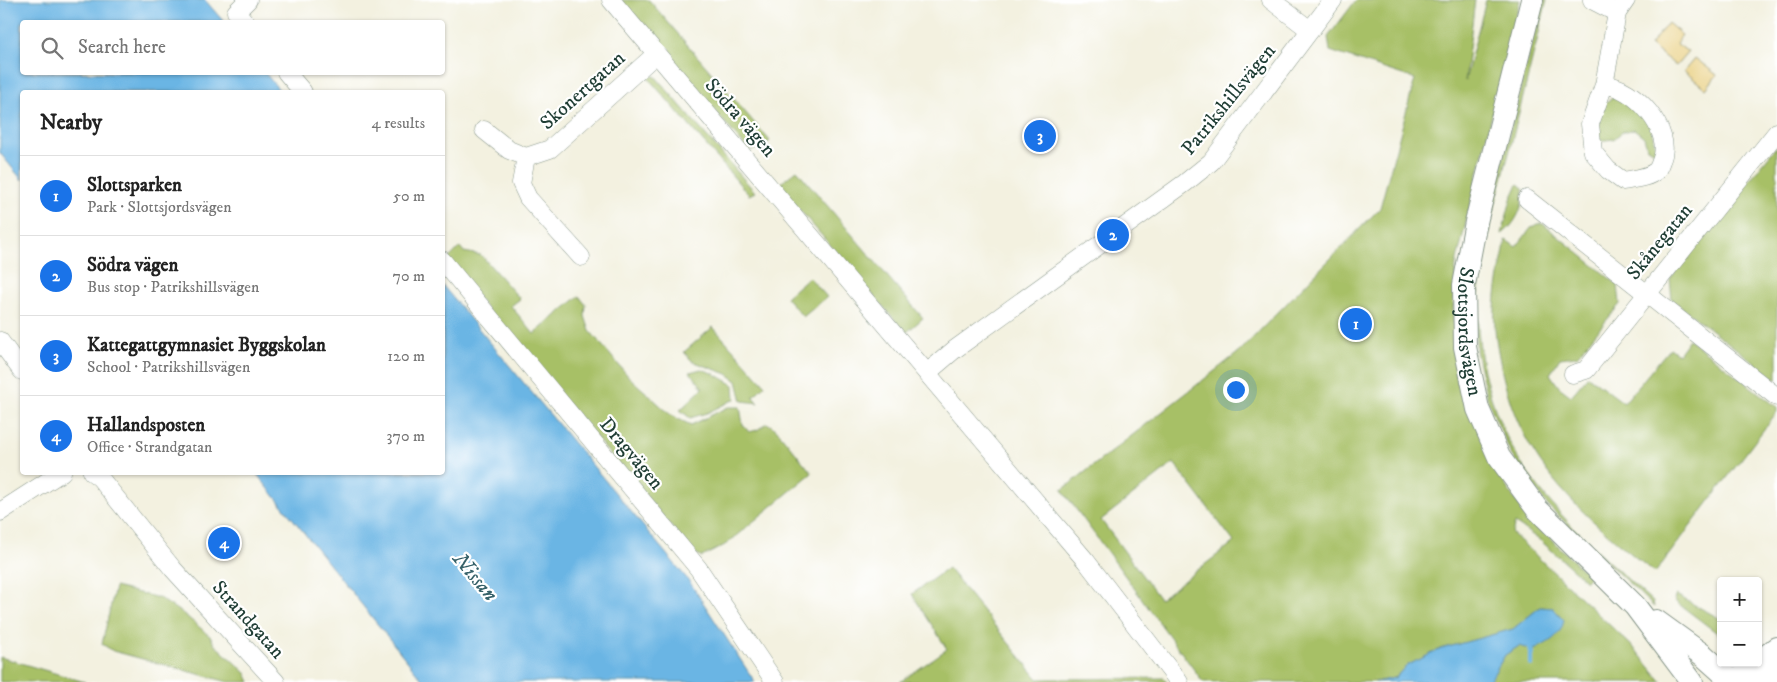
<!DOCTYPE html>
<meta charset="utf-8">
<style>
:root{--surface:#fff;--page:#f6f6f6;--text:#222;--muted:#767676;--line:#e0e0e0;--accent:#1a73e8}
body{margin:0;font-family:"IM FELL DW Pica",serif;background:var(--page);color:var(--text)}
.controls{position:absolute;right:15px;bottom:15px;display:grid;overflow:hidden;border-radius:5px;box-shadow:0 1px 4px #0004}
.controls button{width:45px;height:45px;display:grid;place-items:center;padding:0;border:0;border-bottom:1px solid var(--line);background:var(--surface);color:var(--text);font:25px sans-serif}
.you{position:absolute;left:1235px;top:389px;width:18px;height:18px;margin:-12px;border:4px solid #fff;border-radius:50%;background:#1a73e8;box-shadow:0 0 0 8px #1a73e833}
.badge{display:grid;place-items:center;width:32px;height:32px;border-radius:50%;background:var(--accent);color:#fff;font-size:16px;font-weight:700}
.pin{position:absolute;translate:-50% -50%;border:2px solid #fff;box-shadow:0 1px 5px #0006}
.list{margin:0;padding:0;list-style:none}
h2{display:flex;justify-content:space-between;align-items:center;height:65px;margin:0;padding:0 20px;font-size:21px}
h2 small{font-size:16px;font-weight:400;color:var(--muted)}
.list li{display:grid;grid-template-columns:32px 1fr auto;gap:15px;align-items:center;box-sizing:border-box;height:80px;padding:0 20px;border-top:1px solid var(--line)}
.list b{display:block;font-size:19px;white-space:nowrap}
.list p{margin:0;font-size:16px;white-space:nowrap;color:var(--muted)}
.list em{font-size:16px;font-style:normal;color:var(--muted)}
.icon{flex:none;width:28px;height:28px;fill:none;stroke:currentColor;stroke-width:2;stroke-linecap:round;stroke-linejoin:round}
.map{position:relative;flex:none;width:1777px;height:682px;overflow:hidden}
.search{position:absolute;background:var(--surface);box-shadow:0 1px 4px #0004;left:20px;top:20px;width:425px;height:55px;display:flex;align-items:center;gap:12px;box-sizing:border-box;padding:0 18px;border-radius:5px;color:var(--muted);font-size:19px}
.panel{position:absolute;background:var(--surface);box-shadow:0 1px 4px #0004;left:20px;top:90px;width:425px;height:385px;border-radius:5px}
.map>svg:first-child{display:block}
</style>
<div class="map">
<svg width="1777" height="682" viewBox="0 0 1777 682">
<rect width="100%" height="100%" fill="#fff"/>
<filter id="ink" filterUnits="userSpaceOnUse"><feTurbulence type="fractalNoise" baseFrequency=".02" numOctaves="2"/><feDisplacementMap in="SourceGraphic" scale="10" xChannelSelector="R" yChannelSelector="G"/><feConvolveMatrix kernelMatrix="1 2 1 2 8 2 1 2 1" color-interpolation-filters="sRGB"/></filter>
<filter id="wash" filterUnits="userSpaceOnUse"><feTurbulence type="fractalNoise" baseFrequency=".0096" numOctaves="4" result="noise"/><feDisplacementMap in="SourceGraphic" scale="20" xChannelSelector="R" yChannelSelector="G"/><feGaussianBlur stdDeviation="1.12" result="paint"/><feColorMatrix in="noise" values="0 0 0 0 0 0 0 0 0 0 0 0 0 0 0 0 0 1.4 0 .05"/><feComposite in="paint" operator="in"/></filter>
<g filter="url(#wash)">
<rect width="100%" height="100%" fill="#f3f1e0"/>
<g fill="#a7c066" stroke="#637e4d" fill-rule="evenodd">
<path d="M621,0H649L770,141C763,146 756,152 747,149Z"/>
<path d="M1356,0H1475L1465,81L1486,0H1520L1456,264L1453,312L1455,354L1464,395L1502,480L1515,500L1535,523L1590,577L1586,581L1541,541L1515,523L1512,533L1634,648L1662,682H1489L1505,655L1519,646L1535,650L1564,620L1553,608L1540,607L1513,629L1441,649L1406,666L1395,678L1375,682H1203L1062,490L1239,352L1380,208L1415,79L1330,51L1328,37ZM1174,463L1234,542L1160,599L1101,520Z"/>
<path d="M1542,0H1547C1534,52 1521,105 1508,157C1497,197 1486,238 1480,279C1470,348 1492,426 1534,482C1567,526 1612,565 1653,602L1654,607L1548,506L1512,456L1488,402L1476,351L1475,286L1485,233Z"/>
<path d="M655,76L755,192L749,195L649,79L648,77Z"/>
<path d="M1615,97L1623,99L1649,118L1657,153L1647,148L1644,137L1634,129L1622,132L1614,139L1596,141L1600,105Z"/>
<path d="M1777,146V380L1672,300L1670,279Z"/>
<path d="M797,170L923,318L906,333L778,185Z"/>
<path d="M1518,184L1523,188C1525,205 1516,224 1502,234L1511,199Z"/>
<path d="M1537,224H1543L1618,285L1620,304L1577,356L1560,358L1550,374L1559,387L1571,396L1588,376L1624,403L1670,348L1678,354L1689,339L1777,407V412L1655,573C1582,514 1523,468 1502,372C1498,351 1493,329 1495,308C1496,285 1502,262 1506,240L1516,247L1532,227Z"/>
<path d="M460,247L464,252L481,255L520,299L511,306L534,334L579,296L586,305L585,316L590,331L629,377L672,416L691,425L728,407H740L743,425L749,432L757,430L767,423L776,429L812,473L725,545L702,557L692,551L446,261Z"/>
<path d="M809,277L827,297L803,317L786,297Z"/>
<path d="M713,327L765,385L753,397L758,403L742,401L737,381L727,374L692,361L684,352Z"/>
<path d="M701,369L713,373L734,385L735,399L707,413L690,418L680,410L703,388L690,372Z"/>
<path d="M948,568L1038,679L1164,678L1167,682H900L947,649L912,594Z"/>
<path d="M115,587L159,598L185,615L211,637L214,644L246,673L250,682H228L113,651L102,644Z"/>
<path d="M1676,595L1721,619V636L1676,602L1674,599Z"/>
<path d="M0,657L85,682H0Z"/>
</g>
<g fill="#eeda9e" stroke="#868c69">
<path d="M1668,23L1682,35L1676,43L1688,52L1676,66L1650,45Z"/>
<path d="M1695,58L1717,75L1706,89L1684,71Z"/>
</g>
<g fill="#6bb5e4" stroke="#45798c">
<path d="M0,0H205L224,22H22V72L265,73L281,92H22V180L0,153Z"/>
<path d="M443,286L689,581L755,682H424L256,473L442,472Z"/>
<path d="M1540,607L1553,608L1564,620C1561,637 1549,642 1534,650L1519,646L1505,655L1489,682H1375L1395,678L1406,666L1441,649L1513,629Z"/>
</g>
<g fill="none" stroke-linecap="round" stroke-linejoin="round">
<path stroke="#6bb5e4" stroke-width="5.5" d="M1531,664V650"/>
</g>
</g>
<g filter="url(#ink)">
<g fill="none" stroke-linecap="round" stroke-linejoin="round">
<defs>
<g id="minor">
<path d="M611,0L1086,561L1179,682"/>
<path d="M1271,0L1310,30"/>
<path d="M1592,0L1617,13"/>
<path d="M245,22L236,12L248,0"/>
<path d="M286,72L303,92"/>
<path d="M1604,85C1633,85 1675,131 1661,161C1660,164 1658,169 1656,171C1648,178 1633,179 1623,181L1608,170L1593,152L1590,124L1604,85L1617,13L1626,0"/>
<path d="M484,130L509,150L526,157L550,149L656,54"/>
<path d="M526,157L521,183L528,198L581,257"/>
<path d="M1527,199L1777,397"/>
<path d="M442,260L698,568L775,682"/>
<path d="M0,341L22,371"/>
<path d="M927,373L954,350L1185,183L1211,162L1333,0"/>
<path d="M1573,374L1586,370L1777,132"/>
<path d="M92,472L100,478L173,569L276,682"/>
<path d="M0,512L62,472"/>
</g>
<g id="major">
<path id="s1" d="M1532,0L1476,222L1464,285L1465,347L1478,409L1499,457L1537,509L1635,606L1692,682"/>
<path d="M1656,621L1703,655L1732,681"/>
</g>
<g id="highway">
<path d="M1746,676L1777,650"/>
<path d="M1732,682L1755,674L1777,675"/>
</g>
</defs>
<use href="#minor" stroke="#89978a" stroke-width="19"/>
<use href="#major" stroke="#89978a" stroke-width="24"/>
<use href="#highway" stroke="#89978a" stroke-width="28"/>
<use href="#minor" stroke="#fff" stroke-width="18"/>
<use href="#major" stroke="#fff" stroke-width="22"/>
<use href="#highway" stroke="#fff" stroke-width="26"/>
</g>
</g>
<g text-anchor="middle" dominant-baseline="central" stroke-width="4.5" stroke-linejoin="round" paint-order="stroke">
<g font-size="20" fill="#1f3d34" stroke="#fff">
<text transform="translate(583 91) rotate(-42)">Skonertgatan</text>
<text transform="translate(1229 100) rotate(-51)">Patrikshillsvägen</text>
<text transform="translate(740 118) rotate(49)">Södra vägen</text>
<text transform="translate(1660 242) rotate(-51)">Skånegatan</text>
<text stroke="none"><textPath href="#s1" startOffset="340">Slottsjordsvägen</textPath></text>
<text transform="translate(631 454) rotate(50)">Dragvägen</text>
<text transform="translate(248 620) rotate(48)">Strandgatan</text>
</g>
<g font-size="21" font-style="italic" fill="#366169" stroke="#fff">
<text transform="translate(475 577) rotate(50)">Nissan</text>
</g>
</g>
</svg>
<div class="controls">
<button>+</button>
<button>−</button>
</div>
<div class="you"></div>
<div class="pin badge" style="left:1356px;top:324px">1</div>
<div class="pin badge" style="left:1113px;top:235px">2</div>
<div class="pin badge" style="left:1040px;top:136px">3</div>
<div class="pin badge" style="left:224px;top:543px">4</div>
<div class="search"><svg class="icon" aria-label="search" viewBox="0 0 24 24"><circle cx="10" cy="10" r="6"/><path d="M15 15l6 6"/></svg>Search here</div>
<section class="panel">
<h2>Nearby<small>4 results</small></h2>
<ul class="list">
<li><span class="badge">1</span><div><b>Slottsparken</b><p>Park · Slottsjordsvägen</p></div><em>50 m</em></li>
<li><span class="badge">2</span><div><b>Södra vägen</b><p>Bus stop · Patrikshillsvägen</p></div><em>70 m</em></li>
<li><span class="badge">3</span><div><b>Kattegattgymnasiet Byggskolan</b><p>School · Patrikshillsvägen</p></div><em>120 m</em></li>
<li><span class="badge">4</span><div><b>Hallandsposten</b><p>Office · Strandgatan</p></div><em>370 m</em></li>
</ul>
</section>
</div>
